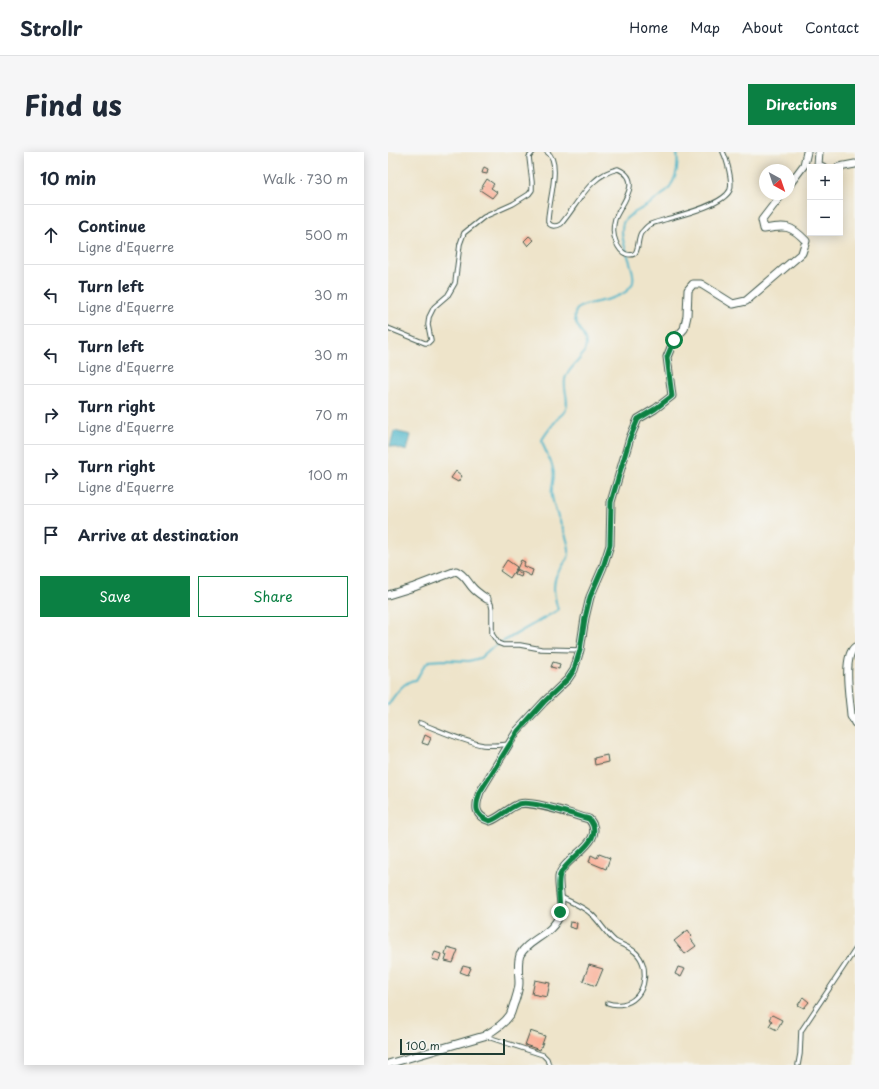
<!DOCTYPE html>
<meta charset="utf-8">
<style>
:root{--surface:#fff;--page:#f6f6f7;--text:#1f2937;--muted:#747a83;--line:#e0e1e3;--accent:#0b8043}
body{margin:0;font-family:"Playpen Sans",sans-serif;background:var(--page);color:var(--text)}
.controls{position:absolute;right:12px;top:12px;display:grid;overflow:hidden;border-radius:0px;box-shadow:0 2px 10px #0003}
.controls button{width:36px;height:36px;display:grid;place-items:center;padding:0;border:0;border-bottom:1px solid var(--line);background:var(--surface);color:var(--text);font:20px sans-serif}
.compass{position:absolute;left:371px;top:12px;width:36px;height:36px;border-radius:50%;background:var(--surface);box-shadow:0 2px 10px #0003;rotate:140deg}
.scale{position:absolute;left:12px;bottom:10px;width:105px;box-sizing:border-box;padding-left:4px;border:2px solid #1f3d34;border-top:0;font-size:11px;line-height:14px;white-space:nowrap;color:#1f3d34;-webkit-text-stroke:3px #f6f6f2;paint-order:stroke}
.stop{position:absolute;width:12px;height:12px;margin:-9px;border:3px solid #0b8043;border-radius:50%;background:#fff}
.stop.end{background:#0b8043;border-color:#fff;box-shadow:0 1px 4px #0008}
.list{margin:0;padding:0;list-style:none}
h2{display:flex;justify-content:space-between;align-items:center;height:52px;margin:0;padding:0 16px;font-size:17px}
h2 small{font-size:13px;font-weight:400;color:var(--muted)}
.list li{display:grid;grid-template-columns:26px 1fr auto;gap:12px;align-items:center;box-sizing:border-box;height:60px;padding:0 16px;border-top:1px solid var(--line)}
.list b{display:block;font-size:15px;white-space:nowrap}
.list p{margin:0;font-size:13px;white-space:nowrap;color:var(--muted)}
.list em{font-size:13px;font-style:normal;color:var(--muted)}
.actions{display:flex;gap:8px;padding:12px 16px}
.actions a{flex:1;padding:9px 0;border:1px solid var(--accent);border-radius:0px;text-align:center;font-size:14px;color:var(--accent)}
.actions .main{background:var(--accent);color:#fff}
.icon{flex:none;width:22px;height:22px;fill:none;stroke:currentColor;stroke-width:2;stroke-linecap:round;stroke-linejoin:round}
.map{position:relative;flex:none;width:467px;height:913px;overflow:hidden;border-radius:0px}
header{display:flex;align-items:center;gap:24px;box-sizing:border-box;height:56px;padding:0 20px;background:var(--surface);border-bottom:1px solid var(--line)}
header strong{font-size:19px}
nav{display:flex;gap:22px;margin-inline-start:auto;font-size:14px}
.intro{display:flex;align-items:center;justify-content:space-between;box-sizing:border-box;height:96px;padding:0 24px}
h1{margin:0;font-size:28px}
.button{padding:10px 18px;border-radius:0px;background:var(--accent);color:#fff;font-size:14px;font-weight:700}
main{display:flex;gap:24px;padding:0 24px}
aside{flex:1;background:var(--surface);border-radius:0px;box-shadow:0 2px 10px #0003}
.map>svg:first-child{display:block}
</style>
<header>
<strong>Strollr</strong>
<nav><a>Home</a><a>Map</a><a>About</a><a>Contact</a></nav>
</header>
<div class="intro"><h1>Find us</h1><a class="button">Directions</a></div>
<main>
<aside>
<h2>10 min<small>Walk · 730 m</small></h2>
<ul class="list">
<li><svg class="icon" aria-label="ahead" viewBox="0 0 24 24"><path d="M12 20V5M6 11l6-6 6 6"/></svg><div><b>Continue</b><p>Ligne d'Equerre</p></div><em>500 m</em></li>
<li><svg class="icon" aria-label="left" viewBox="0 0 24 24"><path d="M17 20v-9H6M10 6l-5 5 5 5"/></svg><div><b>Turn left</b><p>Ligne d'Equerre</p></div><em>30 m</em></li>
<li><svg class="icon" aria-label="left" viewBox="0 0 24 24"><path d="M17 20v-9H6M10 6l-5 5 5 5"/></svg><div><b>Turn left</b><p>Ligne d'Equerre</p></div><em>30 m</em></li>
<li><svg class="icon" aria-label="right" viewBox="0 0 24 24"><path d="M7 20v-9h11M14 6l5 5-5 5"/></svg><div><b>Turn right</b><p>Ligne d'Equerre</p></div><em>70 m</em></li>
<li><svg class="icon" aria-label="right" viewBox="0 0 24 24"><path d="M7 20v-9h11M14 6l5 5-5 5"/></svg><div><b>Turn right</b><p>Ligne d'Equerre</p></div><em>100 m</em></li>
<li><svg class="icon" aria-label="arrive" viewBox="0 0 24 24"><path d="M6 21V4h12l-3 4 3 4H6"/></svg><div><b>Arrive at destination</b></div></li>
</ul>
<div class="actions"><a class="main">Save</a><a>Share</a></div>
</aside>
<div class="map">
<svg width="467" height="913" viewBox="0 0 467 913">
<rect width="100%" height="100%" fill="#f6f6f2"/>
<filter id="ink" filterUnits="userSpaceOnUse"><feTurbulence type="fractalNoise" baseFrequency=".025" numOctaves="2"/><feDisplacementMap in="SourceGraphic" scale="8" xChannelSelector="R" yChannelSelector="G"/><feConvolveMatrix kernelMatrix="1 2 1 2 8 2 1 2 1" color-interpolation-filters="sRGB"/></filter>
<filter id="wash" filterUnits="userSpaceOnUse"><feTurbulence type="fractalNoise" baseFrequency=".012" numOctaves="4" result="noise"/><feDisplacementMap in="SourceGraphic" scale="16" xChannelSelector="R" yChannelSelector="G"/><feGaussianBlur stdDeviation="0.9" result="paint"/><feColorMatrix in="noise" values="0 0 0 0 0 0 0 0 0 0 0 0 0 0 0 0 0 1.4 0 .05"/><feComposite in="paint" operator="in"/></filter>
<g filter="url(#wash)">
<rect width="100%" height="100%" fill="#eee4ca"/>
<path fill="#4bb5c9" stroke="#35797e" d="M6,279L23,283L19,299L2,294Z"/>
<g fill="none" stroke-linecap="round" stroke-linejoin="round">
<path stroke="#4bb5c9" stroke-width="2" d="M0,553C6,544 16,528 28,528L36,514L41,509L55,508L81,509L92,506L102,497L170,458C167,447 164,435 168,424C173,413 182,412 181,397C179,379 166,362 164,344C162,335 168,326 165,317C163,307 156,299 154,288C158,280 165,273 170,266C172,264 175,262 177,259C183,248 173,235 178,224C184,213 197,205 198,193C198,182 182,170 188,159C193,148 233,152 244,133C251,120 229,89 235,71C237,65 246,61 251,58C277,44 293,32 289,0"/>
</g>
<g id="blocks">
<g fill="#faad94">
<path d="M96,15L100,17L99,22L94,21Z"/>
<path d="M99,27L106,32L103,36L109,40L104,46L92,38Z"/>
<path d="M141,84L146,88L140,94L136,89Z"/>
<path d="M68,319L74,324L70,330L63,326Z"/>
<path d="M119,408L129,415L122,426L112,419Z"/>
<path d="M133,408L137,410L135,414L145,418L143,424L129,417Z"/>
<path d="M128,418L134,422L133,425L126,422Z"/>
<path d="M165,510L172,512L171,517L163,515Z"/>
<path d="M37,583L43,586L40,593L34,591Z"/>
<path d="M219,603L220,610L207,613L206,606Z"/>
<path d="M211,702L222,706L218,717L201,710L203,703L209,706Z"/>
<path d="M182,770L189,771L188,777L181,775Z"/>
<path d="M300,778L304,784L302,786L308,794L297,802L286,789Z"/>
<path d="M59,795L70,798L65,811L57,809L59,803L57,802Z"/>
<path d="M47,800L53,802L51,809L44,807Z"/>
<path d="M201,813L215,817L208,834L195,829Z"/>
<path d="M75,814L83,816L80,823L72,820Z"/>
<path d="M290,815L297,817L293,825L287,822Z"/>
<path d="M147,828L162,831L159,845L144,842Z"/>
<path d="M415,845L421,850L416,856L410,853Z"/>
<path d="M384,863L394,868L389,878L381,874L384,869L381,867Z"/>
<path d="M142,879L157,884L152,898L137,893Z"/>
</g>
</g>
</g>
<g filter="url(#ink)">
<use href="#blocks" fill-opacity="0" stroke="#3e564a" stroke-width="1"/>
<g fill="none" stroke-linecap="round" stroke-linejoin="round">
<defs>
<g id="lane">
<path d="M159,0C175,10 159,54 160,70C163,75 168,75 173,72C191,51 201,23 230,17C256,28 233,52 227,67C225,74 225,83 228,90C230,95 233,100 238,102C253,107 248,89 253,81C255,79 258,75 261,73C267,70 273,69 279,67C293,63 335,53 342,38C345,30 339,8 335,0"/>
<path d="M0,176L37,191H40L43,188L40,173L41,165L46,155L60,143L67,131L72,92L76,81L96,65L125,52L141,42L144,38V30L141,5L145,0"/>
<path d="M99,447L103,452L104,457V482L110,491L115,493H132L153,497L192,498"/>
<path d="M32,571C53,579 73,589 95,593C104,594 112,593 121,592"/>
<path d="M173,745C182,750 194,754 202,761C212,769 217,781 227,789C235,794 244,795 250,803C263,819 256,848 235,852C229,853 225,853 220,851"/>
<path d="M97,884L155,903L159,907L161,913"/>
<path d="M410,913L412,902L413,879L467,798"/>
</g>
<g id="street">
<path d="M431,0L430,13L435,15"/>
<path d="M451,15L467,12"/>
<path d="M401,33L416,13L419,0"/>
<path d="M0,443L26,435L68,419C76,422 79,429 84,435C88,440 93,443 99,447"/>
<path d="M467,495C454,505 462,548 463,563L467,571"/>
<path d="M0,912L96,884C105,879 116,872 122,863C124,859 125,853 127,849C129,842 131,837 131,831C131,823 129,811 132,803C139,788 165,783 172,762C175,751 170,737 171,725C174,705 221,690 201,667C185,663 145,648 131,652C120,656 113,665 102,669C86,664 87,654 92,640L129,579L156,550L180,527L186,518L192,498L197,466L202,445L215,415L222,393L223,350L242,286L250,267L267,257L284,244L279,205L286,188L296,177L299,164L300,138L305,132H313L345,152L358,149L414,101L418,89C403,73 397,73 376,77L374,68L394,42"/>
</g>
</defs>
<use href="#lane" stroke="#3e564a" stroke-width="5.5"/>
<use href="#street" stroke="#3e564a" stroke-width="9"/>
<use href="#lane" stroke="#fff" stroke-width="3.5"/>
<use href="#street" stroke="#fff" stroke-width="7"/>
</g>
</g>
<g fill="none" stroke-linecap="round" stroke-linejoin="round" filter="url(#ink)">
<path stroke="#0b8043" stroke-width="5" d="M172,760C172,752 169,731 172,723C178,705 220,689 201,667C185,663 145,648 131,652C120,656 113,665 102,669C86,664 87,654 92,640L130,579L156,550L180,527L186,518L192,498L197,466L202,445L215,415L222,393L223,350L242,286L250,267L267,257L284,244L279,205L286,188"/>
</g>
</svg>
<div class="controls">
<button>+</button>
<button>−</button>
</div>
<svg class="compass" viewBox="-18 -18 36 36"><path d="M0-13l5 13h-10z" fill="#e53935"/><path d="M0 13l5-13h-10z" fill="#747a83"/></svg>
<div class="scale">100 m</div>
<div class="stop" style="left:286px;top:188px"></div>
<div class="stop end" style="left:172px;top:760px"></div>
</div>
</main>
